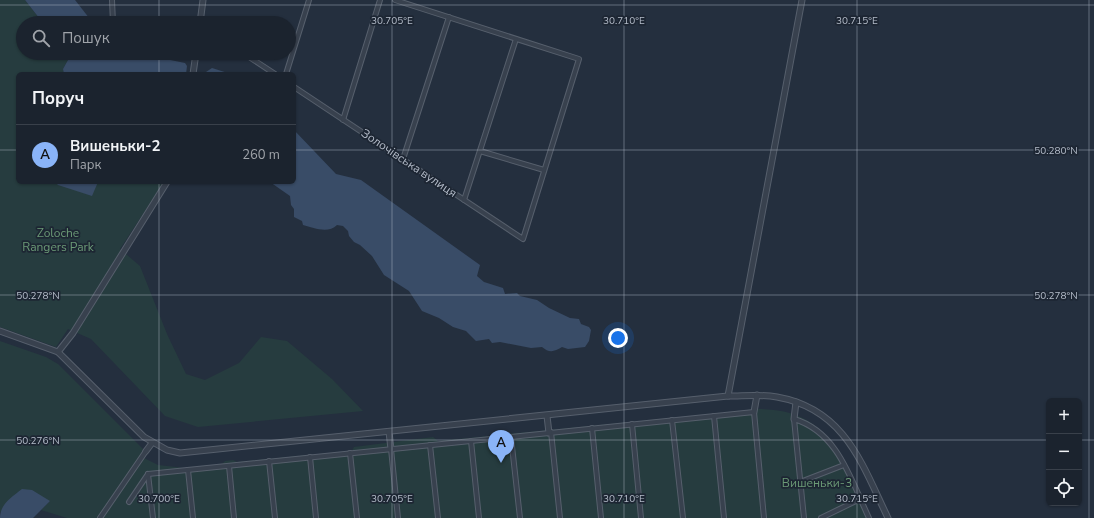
<!DOCTYPE html>
<html lang="uk">
<meta charset="utf-8">
<style>
:root{--surface:#1b232e;--page:#282f3a;--text:#f1f3f6;--muted:#a0a4aa;--line:#39404a;--accent:#8ab4f8}
body{margin:0;font-family:"Nunito Sans",sans-serif;background:var(--page);color:var(--text)}
.controls{position:absolute;right:12px;bottom:12px;display:grid;overflow:hidden;border-radius:6px;box-shadow:0 1px 3px #0004}
.controls button{width:36px;height:36px;display:grid;place-items:center;padding:0;border:0;border-bottom:1px solid var(--line);background:var(--surface);color:var(--text);font:20px sans-serif}
.you{position:absolute;left:618px;top:338px;width:14px;height:14px;margin:-10px;border:3px solid #fff;border-radius:50%;background:#1a73e8;box-shadow:0 0 0 6px #1a73e833}
.badge{display:grid;place-items:center;width:26px;height:26px;border-radius:50%;background:var(--accent);color:#111;font-size:13px;font-weight:700}
.pin{position:absolute;translate:-50% -33px;filter:drop-shadow(0 1px 2px #0008)}
.pin::after{content:'';position:absolute;top:21px;width:14px;height:12px;background:inherit;clip-path:polygon(0 0,100% 0,50% 100%)}
.list{margin:0;padding:0;list-style:none}
h2{display:flex;justify-content:space-between;align-items:center;height:52px;margin:0;padding:0 16px;font-size:17px}
h2 small{font-size:13px;font-weight:400;color:var(--muted)}
.list li{display:grid;grid-template-columns:26px 1fr auto;gap:12px;align-items:center;box-sizing:border-box;height:60px;padding:0 16px;border-top:1px solid var(--line)}
.list b{display:block;font-size:15px;white-space:nowrap}
.list p{margin:0;font-size:13px;white-space:nowrap;color:var(--muted)}
.list em{font-size:13px;font-style:normal;color:var(--muted)}
.icon{flex:none;width:22px;height:22px;fill:none;stroke:currentColor;stroke-width:2;stroke-linecap:round;stroke-linejoin:round}
.map{position:relative;flex:none;width:1094px;height:518px;overflow:hidden}
.search{position:absolute;background:var(--surface);box-shadow:0 1px 3px #0004;left:16px;top:16px;width:280px;height:44px;display:flex;align-items:center;gap:10px;box-sizing:border-box;padding:0 14px;border-radius:22px;color:var(--muted);font-size:15px}
.panel{position:absolute;background:var(--surface);box-shadow:0 1px 3px #0004;left:16px;top:72px;width:280px;height:112px;border-radius:6px}
.map>svg:first-child{display:block}
</style>
<div class="map">
<svg width="1094" height="518" viewBox="0 0 1094 518">
<rect width="100%" height="100%" fill="#242f3e"/>
<g fill="#263c3f">
<path d="M0,0H25L43,23H23V53H67L68,60L63,69L64,74H18V182H164L120,249L140,266L167,334L186,374L205,380L239,363L261,337L287,341L332,379L363,411L198,427L165,416L91,339L68,329L56,347L0,327Z"/>
<path d="M0,341L46,357L58,364L147,453L144,458L158,465L185,468L222,464L225,461L233,460L237,462L352,451L354,447L433,437L438,441L743,411C754,408 763,409 774,410C833,416 850,472 871,518H67L41,510L50,501L0,512Z"/>
</g>
<g fill="#394c67">
<path d="M25,0H75L93,23H43Z"/>
<path d="M67,53H136L185,63L187,66L186,74H64L63,69L68,60Z"/>
<path d="M212,68L231,74H203Z"/>
<path d="M294,130L336,174L361,180L480,265L477,276L484,282L503,288L505,294L517,293L520,296L537,300L549,308L570,318L579,319L581,324L589,327L591,330L589,341L585,347L568,349L562,347C554,352 549,353 542,347L531,348L500,342L492,343L489,339L476,341L466,331L453,327L439,318L422,311L409,291L384,275L372,256L360,245L354,242L349,236L348,231L343,226L337,225C328,234 314,228 303,225L302,221L294,217V209L291,205L290,196L270,182H294Z"/>
<path d="M55,182H98L92,196L58,185Z"/>
<path d="M22,489L32,490L50,501L33,518H0C0,504 12,497 22,489Z"/>
</g>
<g fill="none" stroke-linecap="round" stroke-linejoin="round">
<defs>
<g id="minor">
<path d="M112,0L113,23H136"/>
<path d="M243,53L275,74"/>
<path d="M286,74L309,0"/>
<path d="M294,87L523,239L579,59L395,0"/>
<path d="M343,120L380,0"/>
<path d="M480,151L544,170"/>
<path d="M403,159L449,17"/>
<path d="M464,200L516,39"/>
<path d="M714,416L724,518"/>
<path d="M672,420L683,518"/>
<path d="M632,424L641,518"/>
<path d="M592,428L601,518"/>
<path d="M551,432L560,518"/>
<path d="M511,437L520,518"/>
<path d="M471,441L479,518"/>
<path d="M430,445L438,518"/>
<path d="M391,449L398,518"/>
<path d="M350,453L357,518"/>
<path d="M310,457L316,518"/>
<path d="M269,461L275,518"/>
<path d="M229,466L234,518"/>
<path d="M188,470L193,518"/>
<path d="M148,474L754,412L764,518"/>
<path d="M148,474L153,518"/>
<path d="M800,482L844,465"/>
<path d="M129,502L148,474"/>
<path d="M100,518L146,451"/>
<path d="M804,518L794,419C838,432 851,480 869,518"/>
<path d="M821,518L860,499"/>
</g>
<g id="tertiary">
<path d="M200,23L203,0"/>
<path d="M193,74L196,53"/>
<path d="M0,331L58,352L144,437L167,450L180,453L728,396C744,396 761,394 777,397C845,409 862,464 888,518"/>
<path d="M58,352L73,333L167,182"/>
<path d="M728,396L802,0"/>
<path d="M754,412L757,395"/>
<path d="M547,416L549,433"/>
<path d="M794,419L796,402"/>
<path d="M389,432L391,449"/>
<path d="M146,451L152,443"/>
</g>
</defs>
<use href="#minor" stroke="#565f6c" stroke-width="6"/>
<use href="#tertiary" stroke="#565f6c" stroke-width="7"/>
<use href="#minor" stroke="#38414e" stroke-width="4"/>
<use href="#tertiary" stroke="#38414e" stroke-width="5"/>
</g>
<path fill="none" stroke="#b4bcc9" stroke-width="1" stroke-opacity="0.45" d="M159,0V23M392,0V518M624,0V518M857,0V518M1089,0V518M0,5H1094M159,53V74M0,150H18M294,150H1094M159,182V518M0,295H1094M0,440H1049M1079,440H1094"/>
<g text-anchor="middle" dominant-baseline="central" stroke-width="3.5" stroke-linejoin="round" paint-order="stroke">
<g font-size="12" fill="#b4bcc9" stroke="#1d2633">
<text transform="translate(409 163) rotate(34)">Золочівська вулиця</text>
</g>
<g font-size="12" fill="#6b9a76" stroke="#1d2633">
<text x="58" y="233">Zoloche<tspan x="58" dy="14">Rangers Park</tspan></text>
<text x="817" y="483">Вишеньки-3</text>
</g>
</g>
<g font-size="10" text-anchor="middle" fill="#b4bcc9" stroke="#1d2633" stroke-width="3.5" stroke-linejoin="round" paint-order="stroke">
<text x="392" y="24">30.705°E</text>
<text x="624" y="24">30.710°E</text>
<text x="857" y="24">30.715°E</text>
<text x="1056" y="154">50.280°N</text>
<text x="38" y="299">50.278°N</text>
<text x="1056" y="299">50.278°N</text>
<text x="38" y="444">50.276°N</text>
<text x="159" y="502">30.700°E</text>
<text x="392" y="502">30.705°E</text>
<text x="624" y="502">30.710°E</text>
<text x="857" y="502">30.715°E</text>
</g>
</svg>
<div class="controls">
<button>+</button>
<button>−</button>
<button><svg class="icon" aria-label="locate" viewBox="0 0 24 24"><circle cx="12" cy="12" r="6"/><path d="M12 2v4M12 18v4M2 12h4M18 12h4"/></svg></button>
</div>
<div class="you"></div>
<div class="pin badge" style="left:501px;top:463px">A</div>
<div class="search"><svg class="icon" aria-label="search" viewBox="0 0 24 24"><circle cx="10" cy="10" r="6"/><path d="M15 15l6 6"/></svg>Пошук</div>
<section class="panel">
<h2>Поруч<small></small></h2>
<ul class="list">
<li><span class="badge">A</span><div><b>Вишеньки-2</b><p>Парк</p></div><em>260 m</em></li>
</ul>
</section>
</div>
